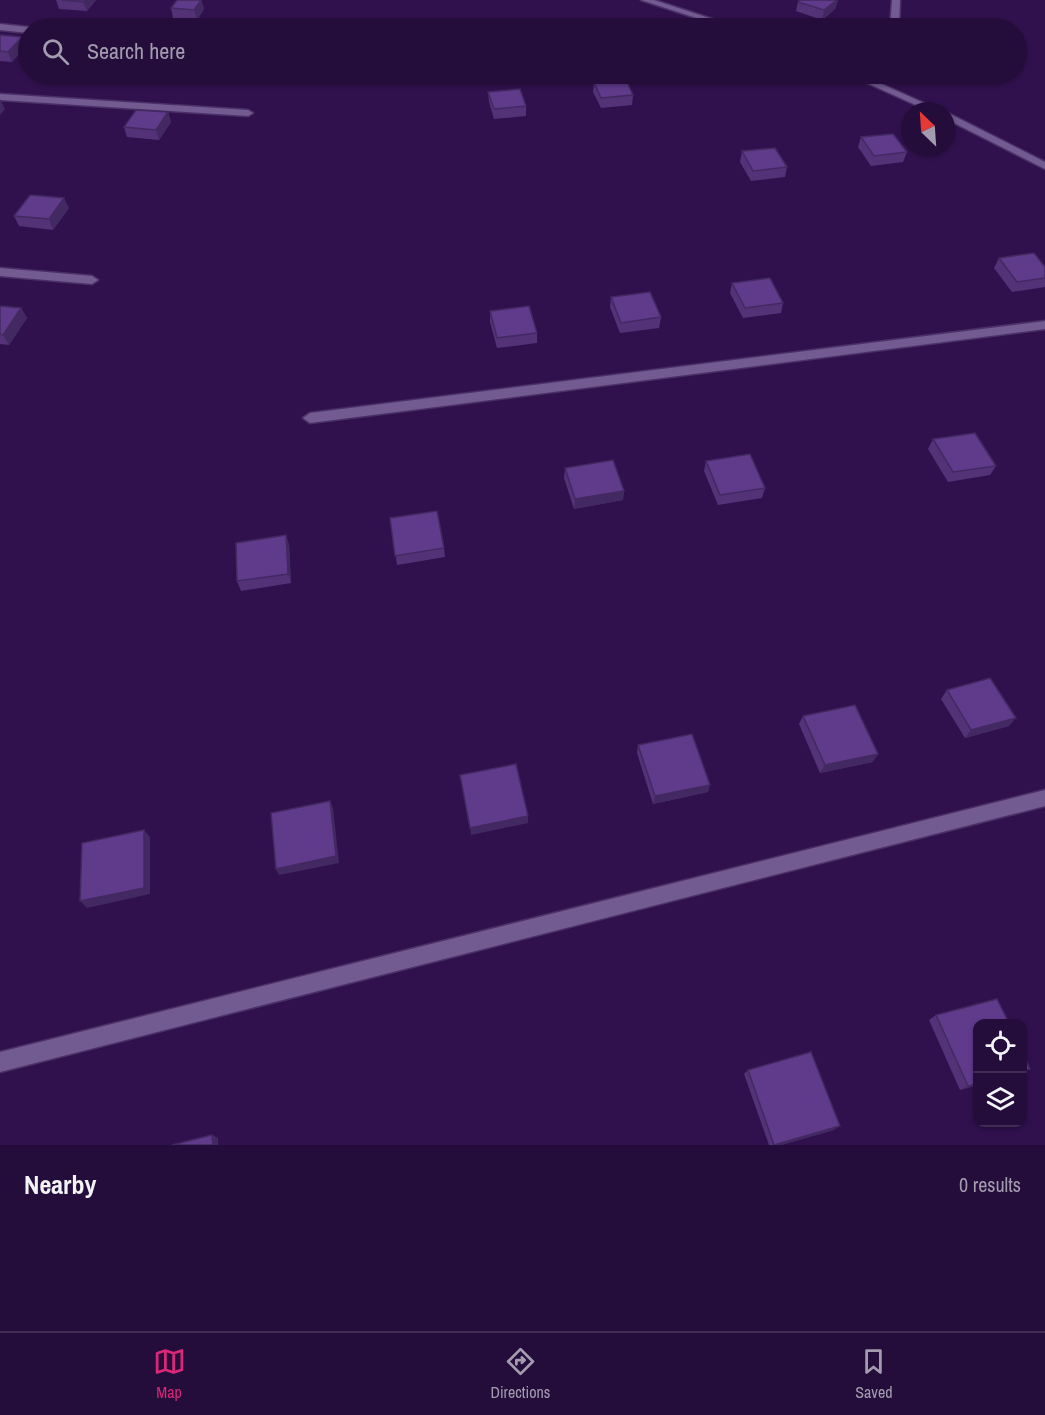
<!DOCTYPE html>
<style>
:root{--surface:#240d3a;--page:#301b45;--text:#f1f3f6;--muted:#a39caf;--line:#412d54;--accent:#db2777}
body{margin:0;font-family:"Archivo Narrow",sans-serif;background:var(--page);color:var(--text)}
.controls{position:absolute;right:18px;bottom:18px;display:grid;overflow:hidden;border-radius:12px;box-shadow:0 2px 4px #0004}
.controls button{width:54px;height:54px;display:grid;place-items:center;padding:0;border:0;border-bottom:2px solid var(--line);background:var(--surface);color:var(--text);font:30px sans-serif}
.compass{position:absolute;left:901px;top:102px;width:54px;height:54px;border-radius:50%;background:var(--surface);box-shadow:0 2px 4px #0004;rotate:335deg}
.list{margin:0;padding:0;list-style:none}
h2{display:flex;justify-content:space-between;align-items:center;height:78px;margin:0;padding:0 24px;font-size:26px}
h2 small{font-size:20px;font-weight:400;color:var(--muted)}
.icon{flex:none;width:33px;height:33px;fill:none;stroke:currentColor;stroke-width:2;stroke-linecap:round;stroke-linejoin:round}
.map{position:relative;flex:none;width:1045px;height:1145px;overflow:hidden}
.search{position:absolute;background:var(--surface);box-shadow:0 2px 4px #0004;left:18px;right:18px;top:18px;height:66px;display:flex;align-items:center;gap:15px;box-sizing:border-box;padding:0 21px;border-radius:33px;color:var(--muted);font-size:22px}
.sheet{height:186px;background:var(--surface)}
nav{display:flex;justify-content:space-around;align-items:center;box-sizing:border-box;height:84px;border-top:2px solid var(--line);background:var(--surface);font-size:16px;color:var(--muted)}
nav a{display:grid;justify-items:center;gap:3px}
nav .on{color:var(--accent)}
.map>svg:first-child{display:block}
</style>
<div class="map">
<svg width="1045" height="1145" viewBox="0 0 1045 1145">
<rect width="100%" height="100%" fill="#30114e"/>
<g fill="none" stroke-linecap="round" stroke-linejoin="round">
<defs>
<g id="minor">
<path d="M641,0H654L740,28H727Z"/>
<path d="M892,0H900L899,28H890Z"/>
<path d="M0,24L28,27L31,28H28V33L0,30Z"/>
<path d="M847,74H859L942,111H929Z"/>
<path d="M0,94L248,110L253,113L248,116L0,100Z"/>
<path d="M946,112L1045,162V169L946,119Z"/>
<path d="M0,268L92,276L98,280L92,284L0,276Z"/>
<path d="M1045,321V329L310,423L303,418L310,413Z"/>
<path d="M1045,790V806L0,1072V1052Z"/>
</g>
</defs>
<use href="#minor" stroke="#4b3066" stroke-width="3"/>
<use href="#minor" fill="#715b90" fill-rule="evenodd"/>
</g>
<g fill="#533278">
<path d="M56,0H96L87,11L59,9Z"/>
<path d="M201,0L204,9L197,20L173,18L171,8Z"/>
<path d="M800,0H838L835,9L822,20L796,11L798,2Z"/>
<path d="M0,35L25,47L12,62L0,61Z"/>
<path d="M965,74H999L985,82Z"/>
<path d="M594,82L633,95L632,105L601,108L593,92Z"/>
<path d="M488,92L526,106V116L494,119L489,102Z"/>
<path d="M168,112L171,122L159,140L127,137L124,127Z"/>
<path d="M861,137L907,152L903,162L871,166L858,147Z"/>
<path d="M742,151L787,167L785,177L751,181L740,162Z"/>
<path d="M69,208L53,230L19,226L14,216Z"/>
<path d="M999,258L1045,267V287L1012,292L994,268Z"/>
<path d="M732,283L783,303L781,313L743,318L730,293Z"/>
<path d="M611,297L661,317L659,328L620,333L610,307Z"/>
<path d="M0,306L21,308L27,318L9,345L0,344Z"/>
<path d="M490,311L537,333V343L497,348L490,322Z"/>
<path d="M933,439L996,466L990,475L948,482L928,449Z"/>
<path d="M706,461L765,488L762,498L718,505L704,471Z"/>
<path d="M565,468L624,491L623,500L574,509L564,478Z"/>
<path d="M390,518L444,548L445,557L397,565Z"/>
<path d="M286,535L289,545L291,583L241,591L237,581Z"/>
<path d="M947,690L1009,726L965,738L941,699Z"/>
<path d="M803,716L873,762L820,773L799,724Z"/>
<path d="M638,745L708,792L653,804L637,753Z"/>
<path d="M936,1015L978,1023V1085L960,1090L929,1020Z"/>
<path d="M748,1070L834,1130L781,1145H769L744,1074Z"/>
</g>
<g fill="#432961">
<path d="M85,0H96L87,11L83,2Z"/>
<path d="M201,0L204,9L197,20L194,10Z"/>
<path d="M837,0H838L835,9L822,20L824,10Z"/>
<path d="M22,37L25,47L12,62L8,52Z"/>
<path d="M988,74H999L985,82Z"/>
<path d="M0,99L5,109L0,115Z"/>
<path d="M168,112L171,122L159,140L156,130Z"/>
<path d="M64,198L69,208L53,230L49,219Z"/>
<path d="M21,308L27,318L9,345L3,335Z"/>
<path d="M624,491L623,500L574,509L575,499Z"/>
<path d="M286,535L289,545L291,583L288,574Z"/>
<path d="M1016,718L1009,726L965,738L971,730Z"/>
<path d="M878,754L873,762L820,773L825,765Z"/>
<path d="M710,785L708,792L653,804L655,796Z"/>
<path d="M330,801L333,808L339,863L279,875L276,869Z"/>
<path d="M528,816V823L471,835L470,828Z"/>
<path d="M144,830L150,837V894L87,908L80,901Z"/>
<path d="M978,1084V1085L960,1090L968,1086Z"/>
<path d="M840,1126L834,1130L781,1145H776Z"/>
<path d="M212,1135L218,1138V1145H213Z"/>
</g>
<g fill="#603a8b" stroke="#432961" stroke-width="1.5">
<path d="M62,0H85L83,2Z"/>
<path d="M177,0H201L194,10L171,8Z"/>
<path d="M800,0H837L824,10L798,2Z"/>
<path d="M0,35L22,37L8,52L0,51Z"/>
<path d="M625,78L633,95L601,98L594,82Z"/>
<path d="M520,89L526,106L494,109L488,92Z"/>
<path d="M136,110L168,112L156,130L124,127Z"/>
<path d="M893,134L907,152L874,156L861,137Z"/>
<path d="M775,148L787,167L753,171L742,151Z"/>
<path d="M30,195L64,198L49,219L14,216Z"/>
<path d="M1034,253L1045,267V278L1017,282L999,258Z"/>
<path d="M770,278L783,303L745,308L732,283Z"/>
<path d="M650,292L661,317L621,323L611,297Z"/>
<path d="M0,306L21,308L3,335L0,334Z"/>
<path d="M529,306L537,333L497,338L490,311Z"/>
<path d="M975,433L996,466L953,472L933,439Z"/>
<path d="M750,454L765,488L720,495L706,461Z"/>
<path d="M613,460L624,491L575,499L565,468Z"/>
<path d="M437,511L444,548L395,556L390,518Z"/>
<path d="M286,535L288,574L237,581L236,543Z"/>
<path d="M990,678L1016,718L971,730L947,690Z"/>
<path d="M855,705L878,754L825,765L803,716Z"/>
<path d="M692,734L710,785L655,796L638,745Z"/>
<path d="M516,764L528,816L470,828L460,775Z"/>
<path d="M330,801L336,856L276,869L271,813Z"/>
<path d="M144,830V888L80,901L82,843Z"/>
<path d="M997,999L1009,1023H978V1084L968,1086L936,1015Z"/>
<path d="M811,1052L840,1126L774,1145L748,1070Z"/>
<path d="M1023,1053L1030,1069L1023,1071Z"/>
<path d="M212,1135L213,1145H172Z"/>
</g>
</svg>
<div class="controls">
<button><svg class="icon" aria-label="locate" viewBox="0 0 24 24"><circle cx="12" cy="12" r="6"/><path d="M12 2v4M12 18v4M2 12h4M18 12h4"/></svg></button>
<button><svg class="icon" aria-label="layers" viewBox="0 0 24 24"><path d="M12 4l9 5-9 5-9-5zM3 14l9 5 9-5"/></svg></button>
</div>
<svg class="compass" viewBox="-18 -18 36 36"><path d="M0-13l5 13h-10z" fill="#e53935"/><path d="M0 13l5-13h-10z" fill="#a39caf"/></svg>
<div class="search"><svg class="icon" aria-label="search" viewBox="0 0 24 24"><circle cx="10" cy="10" r="6"/><path d="M15 15l6 6"/></svg>Search here</div>
</div>
<section class="sheet">
<h2>Nearby<small>0 results</small></h2>
<ul class="list">
</ul>
</section>
<nav>
<a class="on"><svg class="icon" aria-label="map" viewBox="0 0 24 24"><path d="M3 6l6-2 6 2 6-2v14l-6 2-6-2-6 2zM9 4v14M15 6v14"/></svg>Map</a>
<a><svg class="icon" aria-label="directions" viewBox="0 0 24 24"><path d="M12 3l9 9-9 9-9-9zM9 14v-3h6M13 9l2 2-2 2"/></svg>Directions</a>
<a><svg class="icon" aria-label="saved" viewBox="0 0 24 24"><path d="M7 4h10v16l-5-4-5 4z"/></svg>Saved</a>
</nav>
